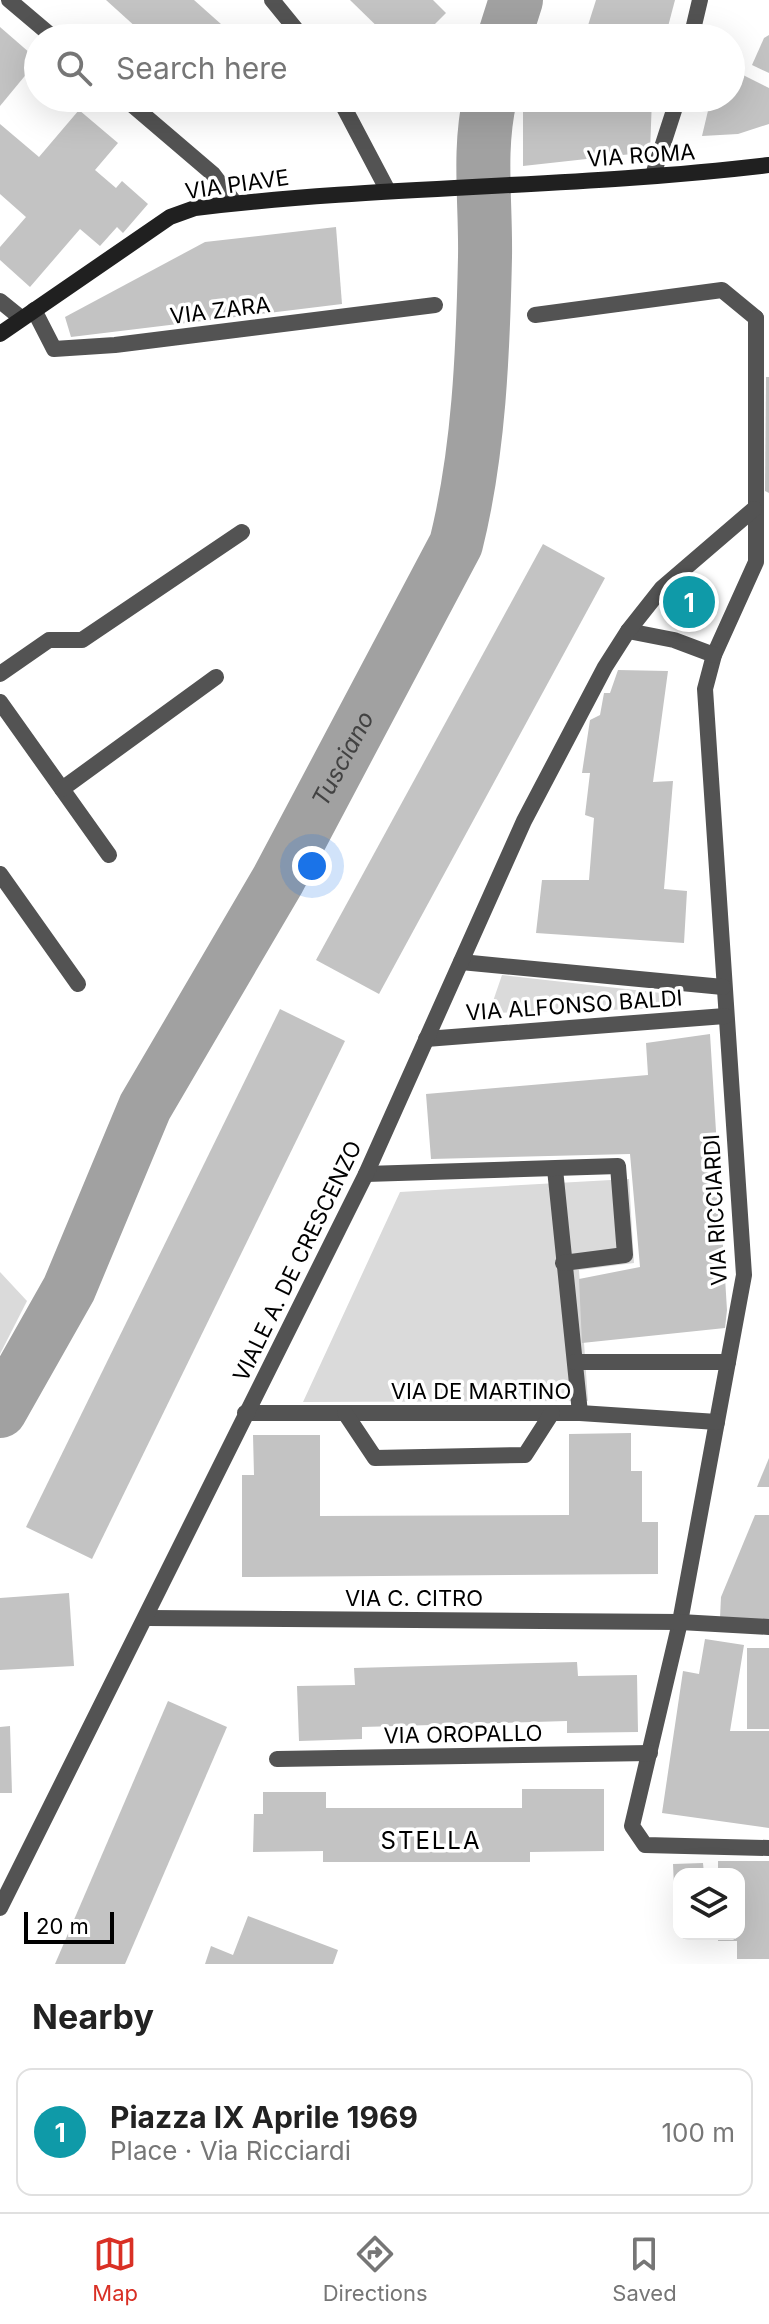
<!DOCTYPE html>
<meta charset="utf-8">
<style>
:root{--surface:#fff;--page:#f6f6f6;--text:#222;--muted:#767676;--line:#e0e0e0;--accent:#d93025}
body{margin:0;font-family:Inter,sans-serif;background:var(--page);color:var(--text)}
.controls{position:absolute;right:24px;bottom:24px;display:grid;overflow:hidden;border-radius:16px;box-shadow:0 8px 32px #0002}
.controls button{width:72px;height:72px;display:grid;place-items:center;padding:0;border:0;border-bottom:2px solid var(--line);background:var(--surface);color:var(--text);font:40px sans-serif}
.scale{position:absolute;left:24px;bottom:20px;width:90px;box-sizing:border-box;padding-left:8px;border:4px solid #000;border-top:0;font-size:22px;line-height:28px;white-space:nowrap;color:#000;-webkit-text-stroke:6px #fff;paint-order:stroke}
.you{position:absolute;left:312px;top:866px;width:28px;height:28px;margin:-20px;border:6px solid #fff;border-radius:50%;background:#1a73e8;box-shadow:0 0 0 12px #1a73e833}
.badge{display:grid;place-items:center;width:52px;height:52px;border-radius:50%;background:var(--accent);color:#fff;font-size:26px;font-weight:700}
.pin{position:absolute;translate:-50% -50%;border:4px solid #fff;box-shadow:0 2px 8px #0006}
.list{margin:0;padding:0;list-style:none}
h2{display:flex;justify-content:space-between;align-items:center;height:104px;margin:0;padding:0 32px;font-size:34px}
h2 small{font-size:26px;font-weight:400;color:var(--muted)}
.list li{display:grid;grid-template-columns:52px 1fr auto;gap:24px;align-items:center;box-sizing:border-box;height:128px;margin:0 16px 16px;padding:0 16px;border:2px solid var(--line);border-radius:16px}
.list b{display:block;font-size:30px;white-space:nowrap}
.list p{margin:0;font-size:26px;white-space:nowrap;color:var(--muted)}
.list em{font-size:26px;font-style:normal;color:var(--muted)}
.icon{flex:none;width:44px;height:44px;fill:none;stroke:currentColor;stroke-width:2;stroke-linecap:round;stroke-linejoin:round}
.map{position:relative;flex:none;width:769px;height:1964px;overflow:hidden}
.search{position:absolute;background:var(--surface);box-shadow:0 8px 32px #0002;left:24px;right:24px;top:24px;height:88px;display:flex;align-items:center;gap:20px;box-sizing:border-box;padding:0 28px;border-radius:44px;color:var(--muted);font-size:30px}
.sheet{height:248px;background:var(--surface)}
nav{display:flex;justify-content:space-around;align-items:center;box-sizing:border-box;height:112px;border-top:2px solid var(--line);background:var(--surface);font-size:22px;color:var(--muted)}
nav a{display:grid;justify-items:center;gap:4px}
nav .on{color:var(--accent)}
.map>svg:first-child{display:block}
</style>
<div class="map">
<svg width="769" height="1964" viewBox="0 0 769 1964">
<rect width="100%" height="100%" fill="#fff"/>
<g fill="#dadada">
<path d="M502,975L679,995L680,1008L489,1013Z"/>
<path d="M629,1179L634,1263L579,1270L588,1401L303,1402L400,1192Z"/>
<path d="M0,1272L27,1301L0,1354Z"/>
</g>
<g fill="none" stroke-linecap="round" stroke-linejoin="round">
<g stroke="#a1a1a1" stroke-width="54">
<path d="M504,38L516,0"/>
<path id="s1" d="M0,1411L69,1289L145,1107L278,880L456,544C479,452 483,352 485,257C486,203 478,151 490,98"/>
</g>
</g>
<g fill="#c3c3c3">
<path d="M106,0H194L231,33L226,38H148Z"/>
<path d="M350,0H433L446,13L421,38H389Z"/>
<path d="M596,0H675L665,38H584Z"/>
<path d="M0,27L38,60L0,106Z"/>
<path d="M769,35V73L752,65L764,38Z"/>
<path d="M731,69L769,88V124L738,134L702,136L711,98H731Z"/>
<path d="M578,98H652L650,152L523,166V110L579,105Z"/>
<path d="M79,110L118,143L95,170L116,188L122,181L148,204L123,233L117,227L100,246L80,229L30,287L0,260V247L26,217L0,194V124L39,157Z"/>
<path d="M336,227L342,304L71,337L65,317L205,242Z"/>
<path d="M766,377H769V493L765,491Z"/>
<path d="M543,544L605,578L379,994L316,960Z"/>
<path d="M618,670L668,671L653,782L673,781L664,889L687,891L684,943L536,933L542,880H589L594,818L585,815L590,773H582L590,720L600,715L604,693H610Z"/>
<path d="M280,1009L345,1041L92,1559L26,1527Z"/>
<path d="M710,1034L727,1310L725,1328L582,1343L579,1279L640,1267L630,1154L431,1159L426,1094L648,1075L646,1043Z"/>
<path d="M631,1433V1471H642V1522H658V1574L242,1577V1475H254L253,1435H320V1516L569,1515V1434Z"/>
<path d="M769,1458V1487H757Z"/>
<path d="M755,1515H769V1620L720,1618L721,1597Z"/>
<path d="M69,1593L74,1666L0,1670V1598Z"/>
<path d="M705,1639L744,1645L730,1731H769V1828L662,1813L683,1671L699,1674Z"/>
<rect x="747" y="1648" width="22" height="81"/>
<path d="M577,1662L578,1676L637,1675L638,1732L567,1733V1721L362,1727V1739L299,1741L297,1686L355,1685L354,1668Z"/>
<path d="M168,1701L227,1727L125,1964H55Z"/>
<path d="M10,1726L12,1793H0V1727Z"/>
<path d="M522,1789H604V1851L530,1852V1862H323V1851L253,1852L254,1814H263V1792H326V1808H522Z"/>
<path d="M718,1861H769V1959H737V1941H718V1934H739V1874H718Z"/>
<path d="M703,1863L704,1874H679V1932L676,1933L673,1864Z"/>
<path d="M248,1916L338,1950L333,1964H205L211,1946L233,1955Z"/>
</g>
<g fill="none" stroke-linecap="round" stroke-linejoin="round">
<g stroke="#535353" stroke-width="16">
<path d="M9,0L54,38"/>
<path d="M272,0L303,38"/>
<path d="M691,38L700,0"/>
<path d="M124,98L213,174L235,203"/>
<path d="M339,98L387,189"/>
<path d="M653,175L678,98"/>
<path d="M0,301L21,318"/>
<path d="M34,310L54,349L115,345L435,305"/>
<path d="M535,315L722,290L756,318"/>
<path d="M756,318V562L714,655L705,689L744,1275L680,1622L632,1826L645,1845L769,1848"/>
<path d="M628,631L674,640L714,655"/>
<path d="M0,674L49,640H82L242,532"/>
<path d="M0,702L109,855"/>
<path d="M62,789L216,677"/>
<path d="M0,874L78,984"/>
<path d="M461,962L723,987"/>
<path d="M426,1039L725,1016"/>
<path d="M555,1169L580,1413"/>
<path d="M366,1174L618,1166L625,1255L563,1263"/>
<path d="M575,1362H728"/>
<path d="M245,1413H580L717,1422"/>
<path d="M345,1413L375,1458L525,1455L552,1413"/>
<path d="M148,1618L680,1622L769,1627"/>
<path d="M277,1759L650,1753"/>
<path d="M0,1908L366,1174L524,821L605,667L628,631L662,588L754,509"/>
</g>
<path stroke="#202020" stroke-width="16" d="M0,334L170,217L195,208C386,185 578,188 769,165"/>
</g>
<g text-anchor="middle" dominant-baseline="central" stroke-width="7" stroke-linejoin="round" paint-order="stroke">
<g font-size="22" fill="#000" stroke="#fff">
<text transform="translate(641 155) rotate(-4)">VIA ROMA</text>
<text transform="translate(237 184) rotate(-8)">VIA PIAVE</text>
<text transform="translate(220 310) rotate(-7)">VIA ZARA</text>
<text transform="translate(574 1005) rotate(-4)">VIA ALFONSO BALDI</text>
<text transform="translate(715 1210) rotate(-93)">VIA RICCIARDI</text>
<text transform="translate(297 1261) rotate(-64)">VIALE A. DE CRESCENZO</text>
<text x="481" y="1391">VIA DE MARTINO</text>
<text x="414" y="1598">VIA C. CITRO</text>
<text transform="translate(463 1734) rotate(-1)">VIA OROPALLO</text>
</g>
<g font-size="24" font-style="italic" fill="#424242" stroke="#fff">
<text stroke="none"><textPath href="#s1" startOffset="738">Tusciano</textPath></text>
</g>
<g font-size="24" letter-spacing="2" fill="#000" stroke="#fff">
<text x="431" y="1840">STELLA</text>
</g>
</g>
</svg>
<div class="controls">
<button><svg class="icon" aria-label="layers" viewBox="0 0 24 24"><path d="M12 4l9 5-9 5-9-5zM3 14l9 5 9-5"/></svg></button>
</div>
<div class="scale">20 m</div>
<div class="you"></div>
<div class="pin badge" style="left:689px;top:602px;background:#0f9aa8">1</div>
<div class="search"><svg class="icon" aria-label="search" viewBox="0 0 24 24"><circle cx="10" cy="10" r="6"/><path d="M15 15l6 6"/></svg>Search here</div>
</div>
<section class="sheet">
<h2>Nearby<small></small></h2>
<ul class="list">
<li><span class="badge" style="background:#0f9aa8">1</span><div><b>Piazza IX Aprile 1969</b><p>Place · Via Ricciardi</p></div><em>100 m</em></li>
</ul>
</section>
<nav>
<a class="on"><svg class="icon" aria-label="map" viewBox="0 0 24 24"><path d="M3 6l6-2 6 2 6-2v14l-6 2-6-2-6 2zM9 4v14M15 6v14"/></svg>Map</a>
<a><svg class="icon" aria-label="directions" viewBox="0 0 24 24"><path d="M12 3l9 9-9 9-9-9zM9 14v-3h6M13 9l2 2-2 2"/></svg>Directions</a>
<a><svg class="icon" aria-label="saved" viewBox="0 0 24 24"><path d="M7 4h10v16l-5-4-5 4z"/></svg>Saved</a>
</nav>
